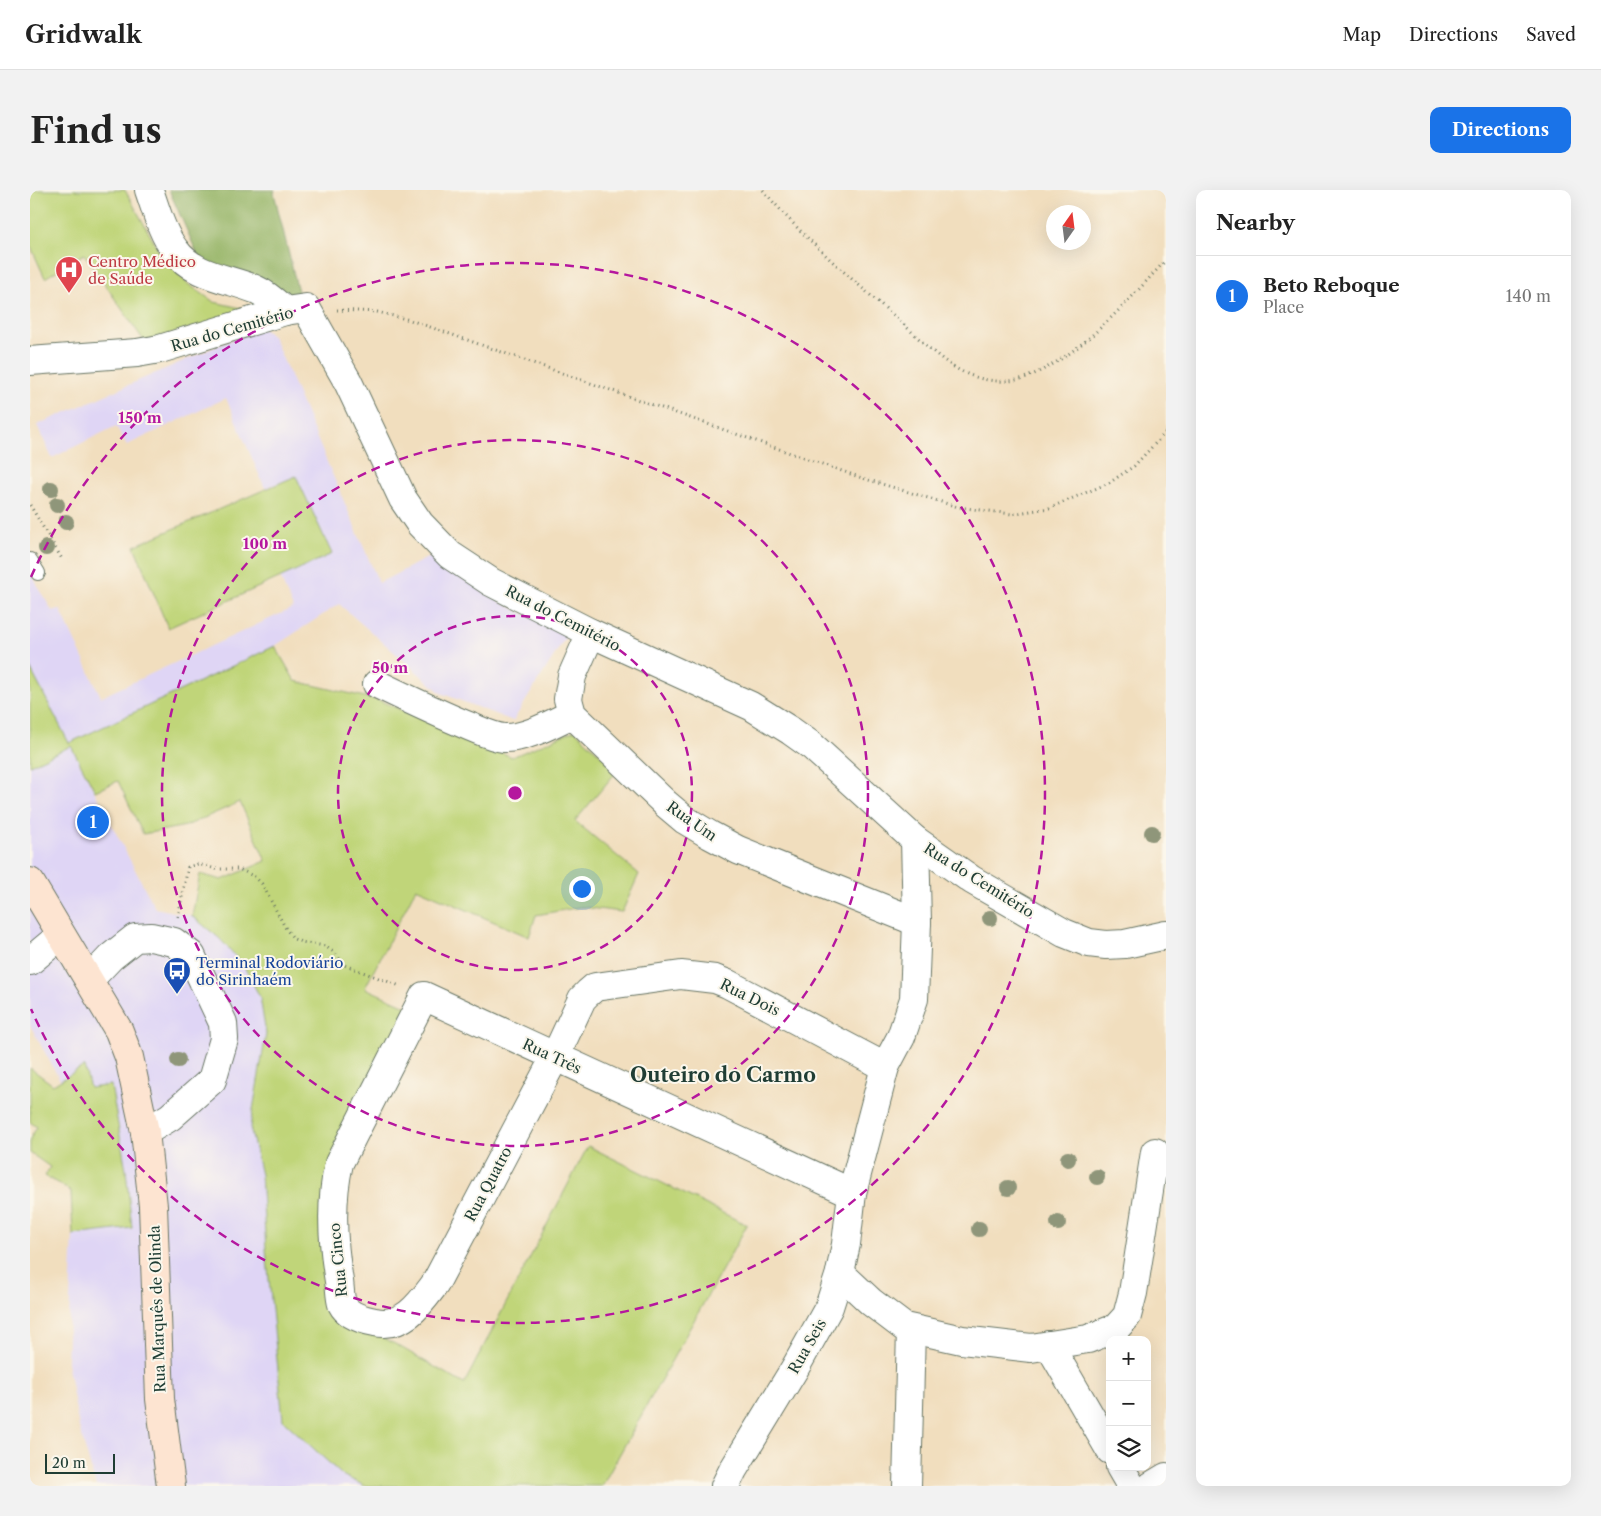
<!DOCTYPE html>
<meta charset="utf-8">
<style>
:root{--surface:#fff;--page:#f2f2f2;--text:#222;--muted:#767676;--line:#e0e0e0;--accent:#1a73e8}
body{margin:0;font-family:"Libre Caslon Text",serif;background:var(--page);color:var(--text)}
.controls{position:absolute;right:15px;bottom:15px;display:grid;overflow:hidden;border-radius:10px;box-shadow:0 5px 20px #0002}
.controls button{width:45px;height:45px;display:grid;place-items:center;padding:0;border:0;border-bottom:1px solid var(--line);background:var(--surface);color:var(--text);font:25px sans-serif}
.compass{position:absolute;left:1016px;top:15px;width:45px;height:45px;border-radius:50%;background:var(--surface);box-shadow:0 5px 20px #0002;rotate:14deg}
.scale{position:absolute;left:15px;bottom:12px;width:70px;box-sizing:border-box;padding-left:5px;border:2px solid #1f3d34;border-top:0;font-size:14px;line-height:18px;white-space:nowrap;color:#1f3d34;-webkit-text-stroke:4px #fbf7ec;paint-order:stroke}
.you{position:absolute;left:551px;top:698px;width:18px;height:18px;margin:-12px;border:4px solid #fff;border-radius:50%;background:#1a73e8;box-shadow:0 0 0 8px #1a73e833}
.badge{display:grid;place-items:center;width:32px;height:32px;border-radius:50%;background:var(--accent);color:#fff;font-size:16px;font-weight:700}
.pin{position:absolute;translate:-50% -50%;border:2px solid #fff;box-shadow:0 1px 5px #0006}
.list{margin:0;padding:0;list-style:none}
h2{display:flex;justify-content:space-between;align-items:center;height:65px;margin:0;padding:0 20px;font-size:21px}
h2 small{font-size:16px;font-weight:400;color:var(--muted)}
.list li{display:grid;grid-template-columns:32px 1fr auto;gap:15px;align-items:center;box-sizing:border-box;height:80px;padding:0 20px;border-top:1px solid var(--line)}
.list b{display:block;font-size:19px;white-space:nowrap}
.list p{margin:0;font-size:16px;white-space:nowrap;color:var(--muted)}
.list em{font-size:16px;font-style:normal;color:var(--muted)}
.icon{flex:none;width:28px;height:28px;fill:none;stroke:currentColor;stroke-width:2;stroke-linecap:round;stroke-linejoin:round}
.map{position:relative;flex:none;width:1136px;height:1296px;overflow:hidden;border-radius:10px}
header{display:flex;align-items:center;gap:30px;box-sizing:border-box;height:70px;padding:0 25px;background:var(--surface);border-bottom:1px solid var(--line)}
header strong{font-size:24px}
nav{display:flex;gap:28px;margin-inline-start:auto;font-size:18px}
.intro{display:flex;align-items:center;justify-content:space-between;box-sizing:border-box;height:120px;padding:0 30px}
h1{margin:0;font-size:35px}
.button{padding:12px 22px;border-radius:10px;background:var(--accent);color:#fff;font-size:18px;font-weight:700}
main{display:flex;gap:30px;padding:0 30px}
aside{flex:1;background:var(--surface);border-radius:10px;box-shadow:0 5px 20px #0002}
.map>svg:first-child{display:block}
</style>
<header>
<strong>Gridwalk</strong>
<nav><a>Map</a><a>Directions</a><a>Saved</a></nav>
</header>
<div class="intro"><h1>Find us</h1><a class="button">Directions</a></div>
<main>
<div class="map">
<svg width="1136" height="1296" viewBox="0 0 1136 1296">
<rect width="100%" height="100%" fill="#fbf7ec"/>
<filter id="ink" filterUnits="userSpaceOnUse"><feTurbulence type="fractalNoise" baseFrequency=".02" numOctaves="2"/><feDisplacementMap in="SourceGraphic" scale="10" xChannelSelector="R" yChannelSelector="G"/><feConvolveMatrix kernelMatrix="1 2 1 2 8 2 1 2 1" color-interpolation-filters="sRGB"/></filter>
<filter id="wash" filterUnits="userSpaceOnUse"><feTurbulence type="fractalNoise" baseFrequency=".0096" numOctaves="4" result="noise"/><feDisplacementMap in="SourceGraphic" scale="20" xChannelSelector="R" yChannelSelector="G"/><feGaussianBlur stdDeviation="1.12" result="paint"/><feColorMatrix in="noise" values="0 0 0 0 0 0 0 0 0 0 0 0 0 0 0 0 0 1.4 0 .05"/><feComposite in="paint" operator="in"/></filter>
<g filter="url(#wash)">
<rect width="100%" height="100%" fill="#f1debe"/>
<path fill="#dfd5f5" d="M233,139L243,146L349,393L401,366L471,412L537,445L483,531L411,503L309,414L245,456L39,553L125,718L162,726L189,748L212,773L230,807L236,844L220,937L231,985L236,1059L312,1285L335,1296H66L49,1237L37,1172L43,1045L101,1037L96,980L81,895L60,898L54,876L30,890L0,835V382L22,421L30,419L71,507L263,418L250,387L302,364L266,286L235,298L196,208L97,255L86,236L22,268L7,235L224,140Z"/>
<g fill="#c0d579" stroke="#708956">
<path d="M0,0H95L133,68L158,94L184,112L224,121L114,151L54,64L15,88L0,55Z"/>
<path d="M266,286L302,364L138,438L104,356Z"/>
<path d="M245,456L265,491L348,510L482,567L545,540L587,581L545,631L609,684L592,722L551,717L506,725L499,747L386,698L335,798L378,817L302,968L314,1129L367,1155L434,1194L558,956L717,1035L572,1296H335L312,1285L253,1230L236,1059L231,985L220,937L236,844L230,807L212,773L189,748L162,726L170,684L192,690L236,671L210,612L156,636L113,644L88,591L65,601L41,556L0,575V478L39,553Z"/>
<path d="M54,876L60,898L81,895L96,980L102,1038L43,1045L41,1001L15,986L20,977L0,963V949L7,937L0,932V878L23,895Z"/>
</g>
<path fill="#98b669" stroke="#5c7a4e" d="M139,0H245L244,3L273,122L174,79Z"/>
</g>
<g filter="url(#ink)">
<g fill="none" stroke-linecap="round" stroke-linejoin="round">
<defs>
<path id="lane" d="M0,370L8,383"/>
<g id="street">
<path d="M119,0C126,20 132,43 145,60C164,87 199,88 227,100C238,105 246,113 255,121"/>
<path d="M0,171L107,163L130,159L255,121L276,118L318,192L373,309L390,334L420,365L461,392L498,411L561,443L721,516L761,541L782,556L885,650L942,690L1034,743L1059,753L1076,755L1095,754L1136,745"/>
<path d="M561,443L542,486L538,509L542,524L636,614L655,630L680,645L708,660L887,732"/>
<path d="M347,494C378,509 409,524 441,537C451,541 463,547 474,548C495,549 523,533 542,524"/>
<path d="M0,771L31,745"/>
<path d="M59,790L81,767L105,748L121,747L144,752L161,765L193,833L194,849L182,890L140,927L115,942"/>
<path d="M822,1003L394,806L309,973C300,1012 302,1051 309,1091C310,1098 310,1108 312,1114C318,1126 334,1130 345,1132C374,1138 390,1114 405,1094L525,867L552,809L558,803L565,797L651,785L685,789L698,794L855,877"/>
<path d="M810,1083L841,1112L874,1137L932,1150L1001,1158L1058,1149L1086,1138L1097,1126L1103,1103L1125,962"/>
<path d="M1019,1155L1080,1260"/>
<path d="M1090,1277L1101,1296"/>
<path d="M695,1296L703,1280L765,1178L799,1117L810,1083L816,1054L822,1003L855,877L871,847L884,809L887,732L885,650"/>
<path d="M877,1296L881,1139"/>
<path d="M1121,1296L1136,1287"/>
</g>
<path id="secondary" d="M0,692L89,841L99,867L115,942L123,1016L130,1209L141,1296"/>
</defs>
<use href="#lane" stroke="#687564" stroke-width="16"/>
<use href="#street" stroke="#687564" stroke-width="30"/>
<use href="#secondary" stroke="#687564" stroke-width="30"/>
<g stroke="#687564" stroke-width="3" stroke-dasharray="1 4" stroke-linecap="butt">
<path d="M733,0C774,49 822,89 870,131C890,149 911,172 935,183C952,191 976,194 994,188C1048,169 1098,111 1136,70"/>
<path d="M307,120L347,122L380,130L832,288L928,317L982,324L1019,318L1079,293L1104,276L1136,242"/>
<path d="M0,315L32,369"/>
<path d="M148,727L158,677L168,674L186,679H209L225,687L232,694L256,739L264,749L271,752L295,756L305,763L314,775L370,796"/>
</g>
<use href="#lane" stroke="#fff" stroke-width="14"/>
<use href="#street" stroke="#fff" stroke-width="28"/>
<use href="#secondary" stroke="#fde4d1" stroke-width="28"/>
</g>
<g fill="#8f967a">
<circle cx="21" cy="299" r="8"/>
<circle cx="27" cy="315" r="8"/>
<circle cx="36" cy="332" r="8"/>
<circle cx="16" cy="358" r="8"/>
<circle cx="1122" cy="643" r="8"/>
<circle cx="960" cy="728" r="8"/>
<circle cx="148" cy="870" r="8"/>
<circle cx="1038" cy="969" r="8"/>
<circle cx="1067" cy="987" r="8"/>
<circle cx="978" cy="998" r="8"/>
<circle cx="1028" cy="1033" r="8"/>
<circle cx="949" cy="1039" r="8"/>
</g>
</g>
<g fill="none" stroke="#b5179e" stroke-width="2.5" stroke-dasharray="9 6">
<circle cx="485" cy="603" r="177"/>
<circle cx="485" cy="603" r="353"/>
<path d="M1 387A530 530 0 1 1 1 819"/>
</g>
<defs>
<symbol id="hospital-pin" viewBox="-11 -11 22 30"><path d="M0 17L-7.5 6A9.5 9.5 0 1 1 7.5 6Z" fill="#e0444e" stroke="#fbf7ec"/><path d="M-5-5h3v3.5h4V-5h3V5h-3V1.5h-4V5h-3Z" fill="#fff"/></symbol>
<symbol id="bus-pin" viewBox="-11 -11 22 30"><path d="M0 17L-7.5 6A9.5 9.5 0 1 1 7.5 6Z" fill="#1a4fb4" stroke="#fbf7ec"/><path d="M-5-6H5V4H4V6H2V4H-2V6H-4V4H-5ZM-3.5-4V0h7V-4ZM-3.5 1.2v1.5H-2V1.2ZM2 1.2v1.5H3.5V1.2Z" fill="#fff"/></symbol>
</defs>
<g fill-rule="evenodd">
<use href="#hospital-pin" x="23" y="64" width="32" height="43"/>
<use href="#bus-pin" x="131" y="765" width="32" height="43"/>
</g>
<g text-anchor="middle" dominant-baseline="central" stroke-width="4" stroke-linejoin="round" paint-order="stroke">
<g font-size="15" fill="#be3a42" stroke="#fbf7ec" text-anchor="start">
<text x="58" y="71">Centro Médico<tspan x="58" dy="17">de Saúde</tspan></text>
</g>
<g font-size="15" fill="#1f3d34" stroke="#fbf7ec">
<text transform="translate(202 139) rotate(-16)">Rua do Cemitério</text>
<text transform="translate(533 428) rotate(27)">Rua do Cemitério</text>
<text transform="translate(662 631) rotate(35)">Rua Um</text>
<text transform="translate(949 690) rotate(32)">Rua do Cemitério</text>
<text transform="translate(720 807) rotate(26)">Rua Dois</text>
<text transform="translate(522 866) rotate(25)">Rua Três</text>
<text transform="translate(458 994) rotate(-62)">Rua Quatro</text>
<text transform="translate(308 1070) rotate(-96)">Rua Cinco</text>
<text transform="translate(127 1119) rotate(-92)">Rua Marquês de Olinda</text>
<text transform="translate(777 1156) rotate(-60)">Rua Seis</text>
</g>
<g font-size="15" fill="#164399" stroke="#fbf7ec" text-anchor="start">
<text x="166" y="772">Terminal Rodoviário<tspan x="166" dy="17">do Sirinhaém</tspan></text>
</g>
<g font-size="20" font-weight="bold" fill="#1f3d34" stroke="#fbf7ec">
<text x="693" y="885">Outeiro do Carmo</text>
</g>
</g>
<circle cx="485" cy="603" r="8" fill="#b5179e" stroke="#fbf7ec" stroke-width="2.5"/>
<g font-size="15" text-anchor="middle" font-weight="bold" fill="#b5179e" stroke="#fbf7ec" stroke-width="4" stroke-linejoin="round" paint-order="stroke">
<text x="110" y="233">150 m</text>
<text x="235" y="359">100 m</text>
<text x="360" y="483">50 m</text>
</g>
</svg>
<div class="controls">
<button>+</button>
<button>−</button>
<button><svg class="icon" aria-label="layers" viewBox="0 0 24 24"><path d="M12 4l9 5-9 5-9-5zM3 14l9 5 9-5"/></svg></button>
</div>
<svg class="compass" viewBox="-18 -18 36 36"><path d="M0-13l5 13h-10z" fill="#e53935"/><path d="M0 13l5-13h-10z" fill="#767676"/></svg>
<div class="scale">20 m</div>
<div class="you"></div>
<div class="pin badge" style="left:63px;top:632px">1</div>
</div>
<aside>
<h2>Nearby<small></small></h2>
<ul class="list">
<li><span class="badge">1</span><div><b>Beto Reboque</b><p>Place</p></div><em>140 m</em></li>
</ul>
</aside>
</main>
